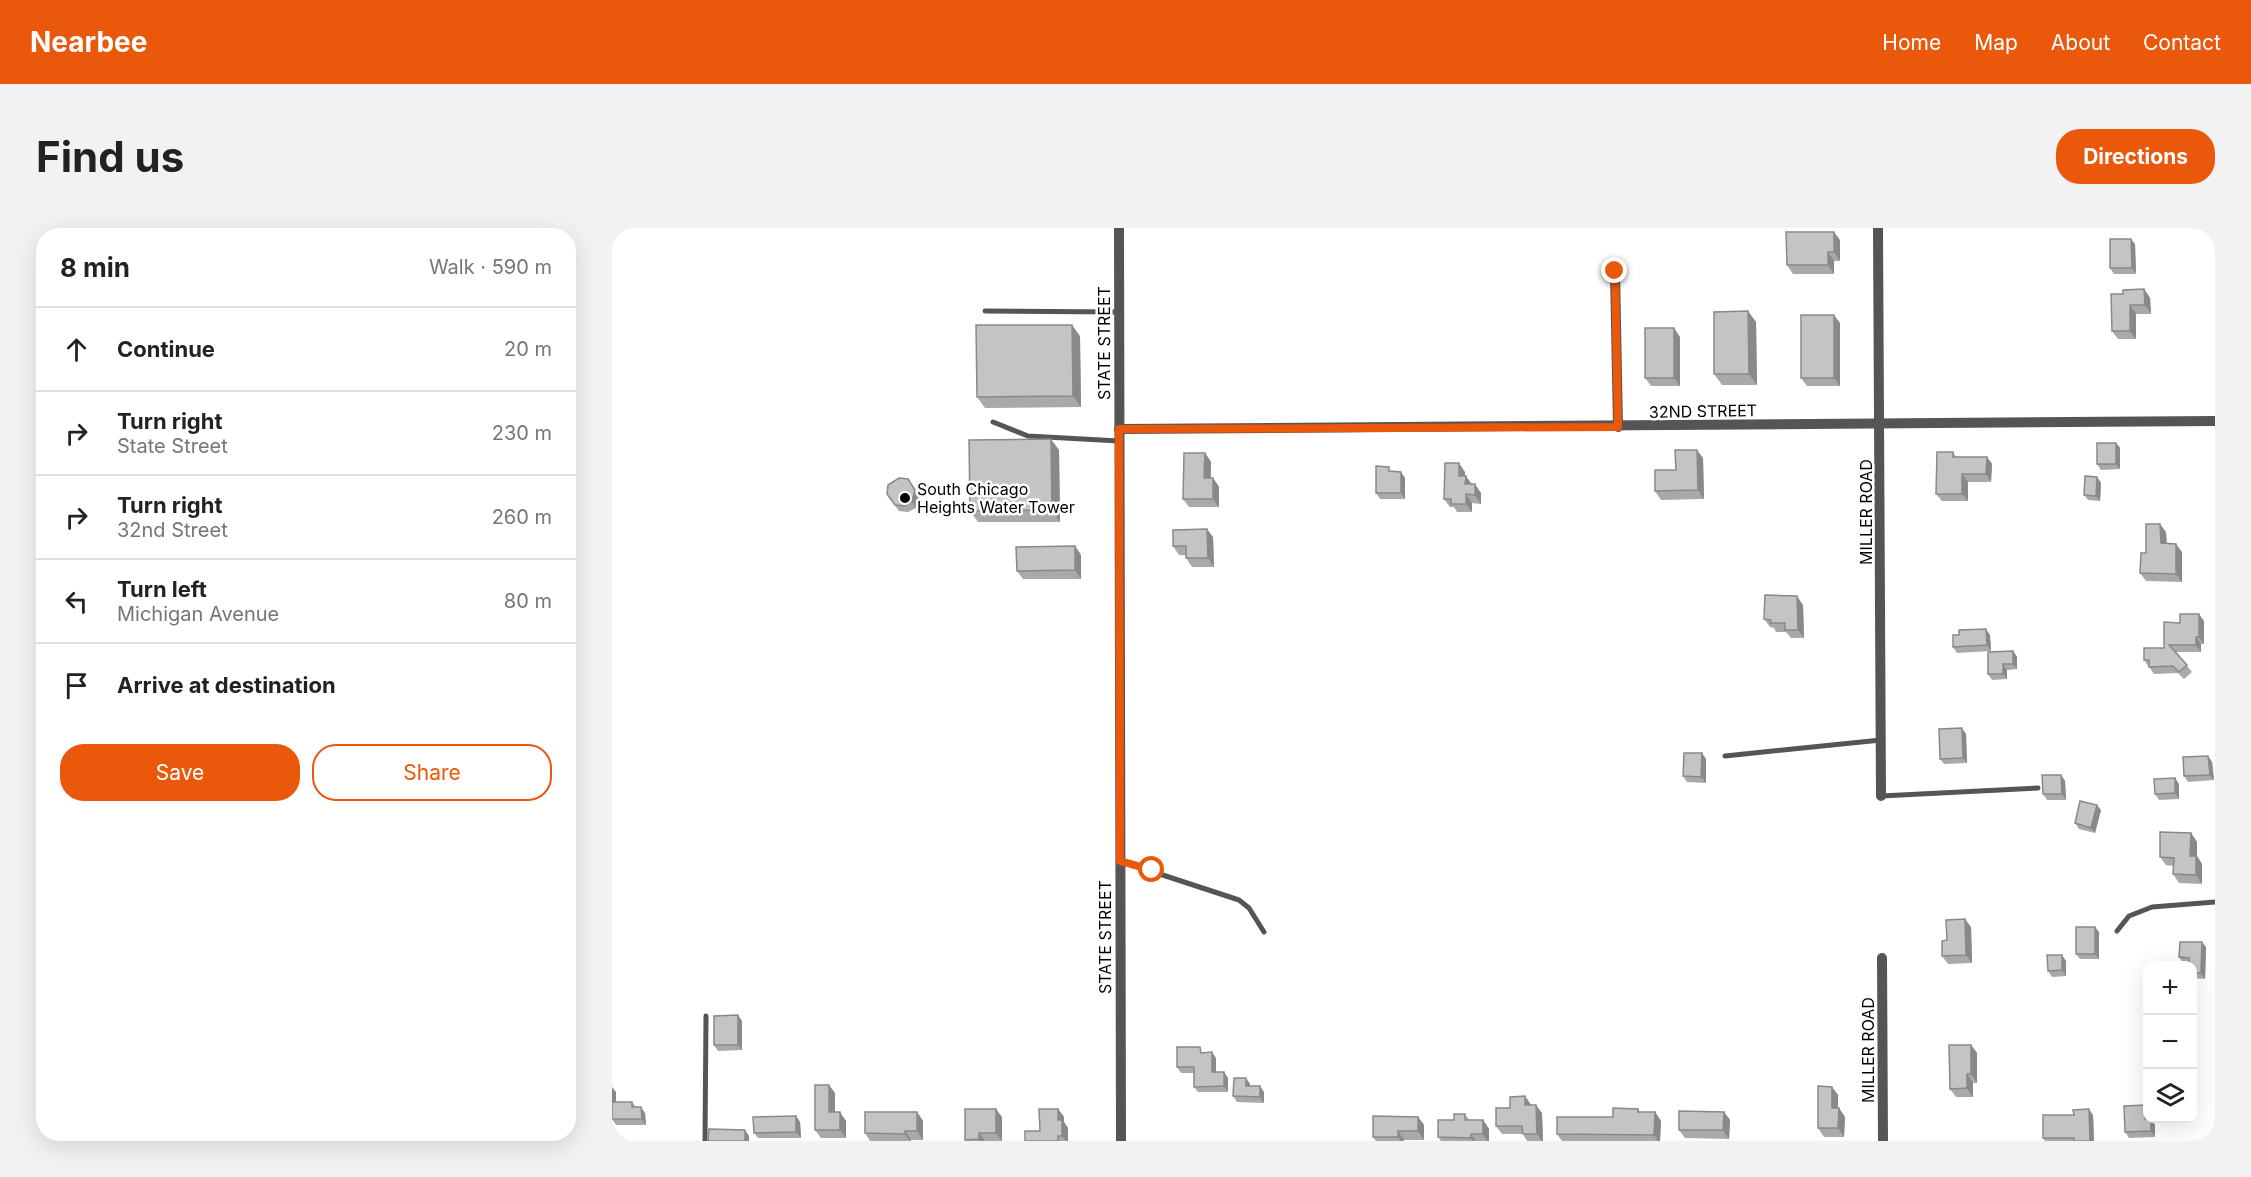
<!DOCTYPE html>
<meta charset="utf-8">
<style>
:root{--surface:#fff;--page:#f2f2f2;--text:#222;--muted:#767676;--line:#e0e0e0;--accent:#ea580c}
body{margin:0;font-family:Inter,sans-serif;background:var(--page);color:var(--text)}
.controls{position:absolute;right:18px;bottom:18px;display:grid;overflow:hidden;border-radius:12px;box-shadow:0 6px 24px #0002}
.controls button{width:54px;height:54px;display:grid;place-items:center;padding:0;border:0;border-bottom:2px solid var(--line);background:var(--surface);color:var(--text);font:30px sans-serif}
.stop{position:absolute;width:18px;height:18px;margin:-14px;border:4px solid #ea580c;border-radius:50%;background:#fff}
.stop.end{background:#ea580c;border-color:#fff;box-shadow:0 2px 6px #0008}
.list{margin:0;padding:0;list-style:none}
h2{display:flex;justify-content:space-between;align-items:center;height:78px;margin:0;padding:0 24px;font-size:26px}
h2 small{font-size:20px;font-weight:400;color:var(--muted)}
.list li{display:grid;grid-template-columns:39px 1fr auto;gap:18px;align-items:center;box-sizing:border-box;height:84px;padding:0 24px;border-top:2px solid var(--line)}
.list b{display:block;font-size:22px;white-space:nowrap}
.list p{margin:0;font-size:20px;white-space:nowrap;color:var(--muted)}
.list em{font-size:20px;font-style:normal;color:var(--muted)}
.actions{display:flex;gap:12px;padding:18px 24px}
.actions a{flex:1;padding:14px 0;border:2px solid var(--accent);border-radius:24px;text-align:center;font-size:21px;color:var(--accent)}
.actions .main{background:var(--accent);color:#fff}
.icon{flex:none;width:33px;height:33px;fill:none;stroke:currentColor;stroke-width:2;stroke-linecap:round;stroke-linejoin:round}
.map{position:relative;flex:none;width:1603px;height:913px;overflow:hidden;border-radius:24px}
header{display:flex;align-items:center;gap:36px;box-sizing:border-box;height:84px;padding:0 30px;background:var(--accent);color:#fff}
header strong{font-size:28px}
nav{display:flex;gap:33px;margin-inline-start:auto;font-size:21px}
.intro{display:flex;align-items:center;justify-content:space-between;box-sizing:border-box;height:144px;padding:0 36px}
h1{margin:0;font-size:42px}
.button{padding:15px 27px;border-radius:24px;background:var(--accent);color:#fff;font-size:21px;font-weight:700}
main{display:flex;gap:36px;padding:0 36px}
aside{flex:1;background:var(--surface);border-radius:24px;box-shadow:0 6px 24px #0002}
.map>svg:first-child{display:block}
</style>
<header>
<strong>Nearbee</strong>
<nav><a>Home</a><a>Map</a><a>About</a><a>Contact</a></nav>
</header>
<div class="intro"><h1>Find us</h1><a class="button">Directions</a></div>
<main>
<aside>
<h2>8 min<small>Walk · 590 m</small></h2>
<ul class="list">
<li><svg class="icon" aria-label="ahead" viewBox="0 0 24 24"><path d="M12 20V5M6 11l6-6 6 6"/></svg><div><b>Continue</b></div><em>20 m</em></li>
<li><svg class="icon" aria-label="right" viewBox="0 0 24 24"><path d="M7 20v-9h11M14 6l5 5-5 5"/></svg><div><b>Turn right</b><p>State Street</p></div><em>230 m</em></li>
<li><svg class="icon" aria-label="right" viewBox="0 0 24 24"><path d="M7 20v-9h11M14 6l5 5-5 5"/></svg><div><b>Turn right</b><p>32nd Street</p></div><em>260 m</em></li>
<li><svg class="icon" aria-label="left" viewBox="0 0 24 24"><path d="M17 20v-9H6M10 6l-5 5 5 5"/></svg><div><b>Turn left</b><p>Michigan Avenue</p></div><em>80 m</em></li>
<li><svg class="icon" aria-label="arrive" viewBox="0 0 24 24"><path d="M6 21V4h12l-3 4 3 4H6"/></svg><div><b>Arrive at destination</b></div></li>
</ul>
<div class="actions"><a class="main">Save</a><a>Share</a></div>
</aside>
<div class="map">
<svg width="1603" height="913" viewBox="0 0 1603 913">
<rect width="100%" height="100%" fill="#fff"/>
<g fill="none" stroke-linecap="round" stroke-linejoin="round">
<g stroke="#555" stroke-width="5">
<path d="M0,1L5,0"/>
<path d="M373,83L507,84"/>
<path d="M381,194L416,208L507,213"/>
<path d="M1113,528L1269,512"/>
<path d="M1269,568L1426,560"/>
<path d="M508,633L627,672L637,680L652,704"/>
<path d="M1505,703L1517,688L1540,679L1603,674"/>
<path d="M93,913L94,788"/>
</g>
<g stroke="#555" stroke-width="10">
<path d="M507,0L509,913"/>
<path d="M1266,0L1269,568"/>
<path d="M1003,43L1006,199"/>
<path d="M507,201L1603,193"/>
<path d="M1270,730L1271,913"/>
</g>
</g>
<g fill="#a9a9a9">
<path d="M1228,12V33H1222V46H1181L1175,37Z"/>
<path d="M1523,16L1524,46H1502L1498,40Z"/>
<path d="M1532,61L1538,70L1539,86H1524V111H1506L1500,103L1511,66Z"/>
<path d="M1144,94L1145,157H1110L1102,146Z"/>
<path d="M1228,95V158H1195L1189,150Z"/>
<path d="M468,108L469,179L373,180L365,169Z"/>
<path d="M1068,109V158H1039L1033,150Z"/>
<path d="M1504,215L1508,220V241L1489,242L1485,236Z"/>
<path d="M447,222L448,294H366L358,283Z"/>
<path d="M1341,224L1344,229H1375L1380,236L1379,254H1356V273H1330L1324,266Z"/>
<path d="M593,225L599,234V250H601L607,259V279H577L571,271Z"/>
<path d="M1091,230L1092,271L1049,272L1043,263L1064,242Z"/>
<path d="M780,243L793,250V271H768L764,265Z"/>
<path d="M853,244V248L860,256L869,265V276L860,275V284H845L842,279H838L832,271Z"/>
<path d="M1485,249L1489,255L1488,273L1476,272L1472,267Z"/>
<path d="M275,266L307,267L304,280L296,284L287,283Z"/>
<path d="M1554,304L1555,315L1570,324V354L1534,353L1528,345L1534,325Z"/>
<path d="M601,309L602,339H580L574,330V327H567L561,318Z"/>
<path d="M463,318L469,327V351H411L405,343Z"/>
<path d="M1191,377L1192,410H1179L1174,404H1164L1162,400L1158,399L1152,391Z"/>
<path d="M1592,393V416H1589V424H1564L1580,444L1572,451L1566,445L1542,446L1532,432L1552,420L1568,395Z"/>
<path d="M1378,407L1379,423L1345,425L1341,419Z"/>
<path d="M1401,423L1405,429V441L1395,442V451L1380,452L1376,446Z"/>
<path d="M1354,506L1355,535L1332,536L1328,531Z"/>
<path d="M1596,528L1600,534L1602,552L1576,554L1572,548Z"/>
<path d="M1094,531V555L1075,554L1071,548Z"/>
<path d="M1449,547L1453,553L1454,572H1435L1431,566Z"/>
<path d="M1567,556V571L1547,572L1543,566Z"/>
<path d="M1489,582L1483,605L1467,601L1463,595Z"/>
<path d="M1579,605L1585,614V628L1590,636V656L1567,655L1561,646L1562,638L1554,637L1548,629Z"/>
<path d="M1359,699L1360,735L1336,736L1330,728L1335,712Z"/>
<path d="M1487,704V731H1468L1464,726Z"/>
<path d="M1594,719L1593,751L1581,750V738L1577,735H1571L1567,729Z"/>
<path d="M1454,733V748L1440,749L1436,743Z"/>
<path d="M126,787L130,793V822L106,823L102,817Z"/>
<path d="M1359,817L1365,825V855H1361V869H1344L1338,861Z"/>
<path d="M592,825L604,830V844L616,850V864H586L582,859V845H569L565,839Z"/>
<path d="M638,856V858L652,864V875L625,874L621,868Z"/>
<path d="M1220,859L1226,867V880L1233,889L1232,909H1212L1206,900Z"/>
<path d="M4,864V874H20L24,879L33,885L34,897H4L0,891Z"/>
<path d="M223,865V884L234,893V910H209L203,902Z"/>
<path d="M913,868L919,877L930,885L931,913H915L911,906H890L884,898L898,880Z"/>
<path d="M1533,877L1536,881V891H1539L1543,897V909L1517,910L1513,904Z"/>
<path d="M446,881L452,889V894L456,900V913H413L428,903Z"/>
<path d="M1026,881L1028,884H1043L1049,893L1048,913H950L945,906Z"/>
<path d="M305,884L311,893V912H299V913H258L253,905Z"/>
<path d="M1112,884L1118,892L1117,911L1073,910L1067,902Z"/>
<path d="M853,886L857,892H871L877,901V913H829L826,909L842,892Z"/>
<path d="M1481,887L1482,913H1433L1431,910Z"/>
<path d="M184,888L188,894L189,910H146L142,905Z"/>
<path d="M390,889V913H354L353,912Z"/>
<path d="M806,889L812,897V912H792V913H764L761,909Z"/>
</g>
<g fill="#898989">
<path d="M1222,4L1228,12V33L1222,24Z"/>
<path d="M1519,11L1523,16L1524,46L1520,40Z"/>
<path d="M1216,24L1222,33V46L1216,37Z"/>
<path d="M1532,61L1538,70L1539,86L1533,77Z"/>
<path d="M1518,77L1524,86V111L1518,103Z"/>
<path d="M1136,83L1144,94L1145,157L1137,146Z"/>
<path d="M1222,87L1228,95V158L1222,150Z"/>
<path d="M460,97L468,108L469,179L461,168Z"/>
<path d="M1062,100L1068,109V158L1062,150Z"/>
<path d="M439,211L447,222L448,294L440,282Z"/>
<path d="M1504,215L1508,220V241L1504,236Z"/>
<path d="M1085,222L1091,230L1092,271L1086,262Z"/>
<path d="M593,225L599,234L598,259L592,250Z"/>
<path d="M1375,229L1380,236L1379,254L1374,246Z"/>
<path d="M847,235L853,244V255L854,248L860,257L859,265L847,248Z"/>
<path d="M789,244L793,250V271L789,265Z"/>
<path d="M1350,246L1356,254V273L1350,266Z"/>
<path d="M1485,249L1489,255L1488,273L1484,268Z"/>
<path d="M601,250L607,259V279L601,271Z"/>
<path d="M863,256L869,265V276L863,267Z"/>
<path d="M303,262L307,267L304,280L300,274Z"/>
<path d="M854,266L860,275V284L854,276Z"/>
<path d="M1548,296L1554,304L1555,323L1549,315Z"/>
<path d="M595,301L601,309L602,339L596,330Z"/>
<path d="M1564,316L1570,324V354L1564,346Z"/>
<path d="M463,318L469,327V351L463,342Z"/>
<path d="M1185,368L1191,377L1192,410L1186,402Z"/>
<path d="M1587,386L1592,393V416L1587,409Z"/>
<path d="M1374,401L1378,407L1379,423L1375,417Z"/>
<path d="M1584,409L1589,416V424L1584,417Z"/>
<path d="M1401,423L1405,429V441L1401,436Z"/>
<path d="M1391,436L1395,442V451L1391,446Z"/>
<path d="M1350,500L1354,506L1355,535L1351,530Z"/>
<path d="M1090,525L1094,531V555L1089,549Z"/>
<path d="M1596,528L1600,534L1602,552L1598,547Z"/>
<path d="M1449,547L1453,553L1454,572L1450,566Z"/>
<path d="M1563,550L1567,556V571L1563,565Z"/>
<path d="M1485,577L1489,582L1483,605L1479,600Z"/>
<path d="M1579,605L1585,614V628L1590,636V656L1584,647L1578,628Z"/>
<path d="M1353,691L1359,699L1360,735L1354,727Z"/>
<path d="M1483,699L1487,704V731L1483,726Z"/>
<path d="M1590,714L1594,719L1593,751L1589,745Z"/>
<path d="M1450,727L1454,733V748L1450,742Z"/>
<path d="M126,787L130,793V822L126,817Z"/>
<path d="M1359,817L1365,825V855L1359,846Z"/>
<path d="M600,824L604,830V850L600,844Z"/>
<path d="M612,844L616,850V864L612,858Z"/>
<path d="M1355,846L1361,855V869L1355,860Z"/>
<path d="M634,850L638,856V864L634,858Z"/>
<path d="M217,857L223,865V893L217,884Z"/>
<path d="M648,858L652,864V875L648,869Z"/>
<path d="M0,859L4,864V880L0,875Z"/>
<path d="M1220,859L1226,867V889L1220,880Z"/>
<path d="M913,868L919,877H913Z"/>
<path d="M924,877L930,885L931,913H930L925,906Z"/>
<path d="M1533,877L1536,881V891H1537V897L1533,891Z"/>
<path d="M29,879L33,885L34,897L30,891Z"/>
<path d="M1227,880L1233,889L1232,909L1226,900Z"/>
<path d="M384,881L390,889V913L384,905Z"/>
<path d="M446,881L452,889V894L456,900V913H454L450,908L446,892Z"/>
<path d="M1477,881L1481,887L1482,913H1478Z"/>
<path d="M228,884L234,893V910L228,902Z"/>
<path d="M305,884L311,893V912L305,903Z"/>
<path d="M1043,884L1049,893L1048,913H1046L1042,907Z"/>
<path d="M1112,884L1118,892L1117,911L1111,902Z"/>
<path d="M184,888L188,894L189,910L184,904Z"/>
<path d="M806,889L812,897V912L806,903Z"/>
<path d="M1539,891L1543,897V909L1539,903Z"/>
<path d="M871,892L877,901V913H875L871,906Z"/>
<path d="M133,902L137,908V913H133Z"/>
<path d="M293,903L299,912V913H298L293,906Z"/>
<path d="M786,903L792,912V913H789L786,909Z"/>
<path d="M367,905L373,913H368L367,911Z"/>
<path d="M859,906L864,913H861L859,910Z"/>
</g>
<g fill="#c4c4c4" stroke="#898989" stroke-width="1.5">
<path d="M1174,4H1222V24H1216V37H1175Z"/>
<path d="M1498,11H1519L1520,40H1498Z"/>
<path d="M1532,61L1533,77H1518V103H1500L1499,66H1511V62Z"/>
<path d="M1136,83L1137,146H1102V84Z"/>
<rect x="1189" y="87" width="33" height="63"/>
<path d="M364,97H460L461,168L365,169Z"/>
<rect x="1033" y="100" width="29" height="50"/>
<path d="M439,211L440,282L358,283L357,212Z"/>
<rect x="1485" y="215" width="19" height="21"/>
<path d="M1063,222H1085L1086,262L1043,263V242H1064Z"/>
<path d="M1325,224H1341V229H1375L1374,246H1350V266H1324Z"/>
<path d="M572,225H593L592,250H601V271H571Z"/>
<path d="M833,235H847V248H854L853,256H863V267L854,266V276H839V271H832Z"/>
<path d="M764,238L777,239V243L789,244V265H764Z"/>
<path d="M1473,248L1485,249L1484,268L1472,267Z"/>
<path d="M287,250L296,251L303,262L300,274L292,278L283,277L275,266L276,257Z"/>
<path d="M1534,296H1548L1549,315L1564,316V346L1528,345L1529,325H1534Z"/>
<path d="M595,301L596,330H574V318H561V302Z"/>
<path d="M463,318V342L405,343L404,319Z"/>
<path d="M1153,367L1185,368L1186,402H1173V395H1158L1159,392L1152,391Z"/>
<path d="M1568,386H1587V409H1584V417H1557L1575,437L1567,444L1561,438L1537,439V432H1532V420H1552V394L1568,395Z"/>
<path d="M1374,401L1375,417L1341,419V407H1347V402Z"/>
<path d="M1401,423V436H1391V446H1376V424Z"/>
<path d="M1350,500L1351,530L1328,531L1327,501Z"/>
<path d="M1072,525H1090L1089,549L1071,548Z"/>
<path d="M1596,528L1598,547L1572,548L1571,529Z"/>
<path d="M1430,547H1449L1450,566H1431Z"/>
<path d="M1563,550V565L1543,566L1542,551Z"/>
<path d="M1468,573L1485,577L1479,600L1463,595Z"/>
<path d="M1548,604L1579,605L1578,628H1584V647L1561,646L1562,630L1548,629Z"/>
<path d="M1353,691L1354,727L1330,728V713L1335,712L1334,692Z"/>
<rect x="1464" y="699" width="19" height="27"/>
<path d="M1568,714H1590L1589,745L1581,744V738H1577V730L1567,729Z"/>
<path d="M1435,727H1450V742L1436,743Z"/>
<path d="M126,787V817H102V788Z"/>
<path d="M1337,817H1359V846H1355V860L1338,861Z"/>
<path d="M565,819H588L589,825L600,824V844H612V858L582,859V839H565Z"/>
<path d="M622,850H634V858H648V869L621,868Z"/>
<path d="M203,857H217V884H228V902H203Z"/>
<path d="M1206,858L1220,859V880H1227L1226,900H1206Z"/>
<path d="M913,868V877H924L925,906H911L910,898H884V880H898V869Z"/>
<path d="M0,874H20V879H29L30,891H0Z"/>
<path d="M1533,877V891H1539V903L1513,904L1512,878Z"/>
<path d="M1001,880L1026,881V884H1043L1042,907L945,906V889H1001Z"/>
<path d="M353,881H384V905H367V911L353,912Z"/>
<path d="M427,881H446V892H450V908H446V913H413V903H428Z"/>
<path d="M1477,881L1478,913H1462V910H1431V887H1462L1461,882Z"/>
<path d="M1067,883L1112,884L1111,902H1067Z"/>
<path d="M253,884H305V903H293V906L253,905Z"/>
<path d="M842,886H853V892H871V906H859V910L826,909V892H842Z"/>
<path d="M184,888V904L142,905L141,889Z"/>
<path d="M761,888L806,889V903H786V909H761Z"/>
<path d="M97,901L133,902V913H96Z"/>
</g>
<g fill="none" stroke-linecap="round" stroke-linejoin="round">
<path stroke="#ea580c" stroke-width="8" d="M540,642L508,633L507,201L1006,199L1003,43"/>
</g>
<circle fill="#000" stroke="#fff" stroke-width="2" cx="293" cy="270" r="6"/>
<g text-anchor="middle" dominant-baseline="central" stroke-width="5" stroke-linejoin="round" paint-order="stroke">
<g font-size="16" fill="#000" stroke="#fff">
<text transform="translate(492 115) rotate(-90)">STATE STREET</text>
<text transform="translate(1091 183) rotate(-1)">32ND STREET</text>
<text transform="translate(1254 284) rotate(-90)">MILLER ROAD</text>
<text transform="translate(493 709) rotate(-90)">STATE STREET</text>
<text transform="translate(1256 822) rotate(-90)">MILLER ROAD</text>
</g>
<g font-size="16" fill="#000" stroke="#fff" text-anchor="start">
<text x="305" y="261">South Chicago<tspan x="305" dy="18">Heights Water Tower</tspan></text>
</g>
</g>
</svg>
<div class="controls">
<button>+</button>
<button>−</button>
<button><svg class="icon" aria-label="layers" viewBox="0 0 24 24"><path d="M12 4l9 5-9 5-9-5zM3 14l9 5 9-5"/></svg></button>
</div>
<div class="stop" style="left:540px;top:642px"></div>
<div class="stop end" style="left:1003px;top:43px"></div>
</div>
</main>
